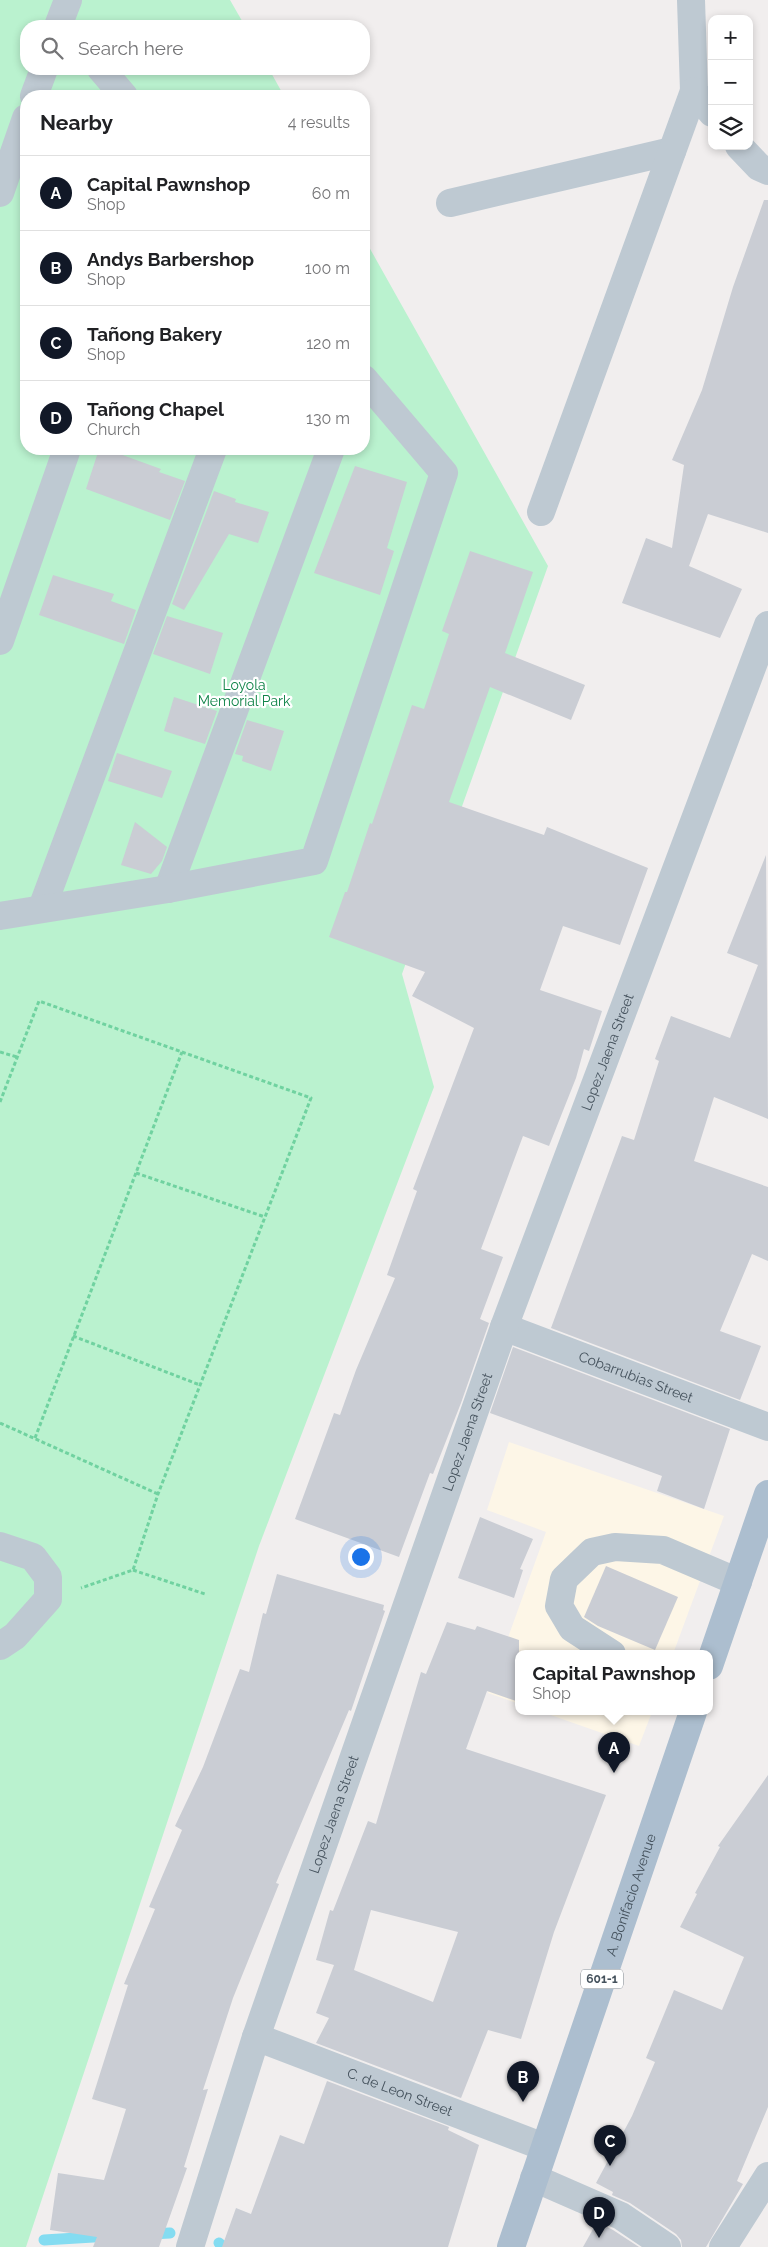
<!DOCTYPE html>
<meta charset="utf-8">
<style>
:root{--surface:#fff;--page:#f2f2f2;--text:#202124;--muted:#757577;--line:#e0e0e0;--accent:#111827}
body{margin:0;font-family:Raleway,sans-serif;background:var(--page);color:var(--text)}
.controls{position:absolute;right:15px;top:15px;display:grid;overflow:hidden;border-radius:10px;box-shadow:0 2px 8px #0003}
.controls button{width:45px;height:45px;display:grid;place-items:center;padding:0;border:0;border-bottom:1px solid var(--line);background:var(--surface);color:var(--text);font:25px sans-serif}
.you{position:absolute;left:360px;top:1556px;width:18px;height:18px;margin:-12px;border:4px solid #fff;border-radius:50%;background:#1a73e8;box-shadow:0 0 0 8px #1a73e833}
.badge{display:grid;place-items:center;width:32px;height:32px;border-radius:50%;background:var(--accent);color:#fff;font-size:16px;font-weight:700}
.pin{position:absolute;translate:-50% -41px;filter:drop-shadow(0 1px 2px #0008)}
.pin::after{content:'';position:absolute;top:26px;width:18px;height:15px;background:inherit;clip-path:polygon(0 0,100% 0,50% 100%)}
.popup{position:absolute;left:515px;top:1650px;width:198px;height:65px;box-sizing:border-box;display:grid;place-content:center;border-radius:10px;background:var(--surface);filter:drop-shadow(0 1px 4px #0005);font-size:16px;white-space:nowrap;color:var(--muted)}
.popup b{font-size:19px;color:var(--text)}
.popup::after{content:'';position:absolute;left:50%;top:100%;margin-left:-10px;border:10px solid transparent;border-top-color:var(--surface)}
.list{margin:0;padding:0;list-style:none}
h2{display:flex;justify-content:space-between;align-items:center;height:65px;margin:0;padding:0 20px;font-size:21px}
h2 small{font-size:16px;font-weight:400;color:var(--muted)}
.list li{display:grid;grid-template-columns:32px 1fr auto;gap:15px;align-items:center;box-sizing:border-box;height:75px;padding:0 20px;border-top:1px solid var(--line)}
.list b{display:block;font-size:19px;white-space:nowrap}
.list p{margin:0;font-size:16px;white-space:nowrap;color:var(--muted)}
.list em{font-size:16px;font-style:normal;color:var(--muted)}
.icon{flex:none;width:28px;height:28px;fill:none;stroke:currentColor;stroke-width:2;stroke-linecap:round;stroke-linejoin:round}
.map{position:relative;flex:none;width:768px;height:2247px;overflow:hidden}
.search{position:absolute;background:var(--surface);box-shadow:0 2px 8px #0003;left:20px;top:20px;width:350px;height:55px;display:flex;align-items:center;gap:12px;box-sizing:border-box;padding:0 18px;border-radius:20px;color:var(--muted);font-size:19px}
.panel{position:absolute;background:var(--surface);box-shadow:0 2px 8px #0003;left:20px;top:90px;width:350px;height:365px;border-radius:20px}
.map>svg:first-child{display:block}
</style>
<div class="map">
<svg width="768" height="2247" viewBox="0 0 768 2247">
<rect width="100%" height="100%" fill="#f1eeee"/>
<g fill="#fdf6e7">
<path d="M509,1442L724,1516L673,1654H519V1704L488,1693L546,1532L487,1510Z"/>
<path d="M542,1712H652L639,1746Z"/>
</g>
<path fill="#baf2cf" d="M0,0H230L245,26H26V69H269L284,96H26V449H364V238L548,566L402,974L434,1087L259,1546L26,2247H0Z"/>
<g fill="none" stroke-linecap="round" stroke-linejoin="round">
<g stroke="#84dcf1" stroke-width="11">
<path d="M151,2234L170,2233"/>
<path d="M44,2240L110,2236"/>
<path d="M219,2243L224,2247"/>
</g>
</g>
<g fill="#cacdd4" fill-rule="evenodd">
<path d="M764,200H768V533L708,514L689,566L742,589L720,638L622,603L646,538L672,548L684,465L672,460L702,390L733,287Z"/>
<path d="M99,449H106L161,469L159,472L185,481L170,520L86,489Z"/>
<path d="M355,466L407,482L387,548L394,551L380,595L314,573Z"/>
<path d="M214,491L236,499L235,502L269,512L258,543L229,534L184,610L172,604Z"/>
<path d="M470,551L533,572L505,653L585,685L571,720L490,687L449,802L544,835L547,827L648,868L620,945L563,926L540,990L602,1011L589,1051L584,1049L576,1078L549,1146L523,1136L481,1249L503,1257L480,1319L489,1323L461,1403L433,1474L430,1473L399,1557L295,1519L334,1413L340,1415L356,1370L395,1278L387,1275L417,1191L413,1189L474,1028L412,996L425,972L329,937L345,892H347L370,823L372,824L412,705L424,709L449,634L442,631Z"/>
<path d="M53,575L114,594L111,601L136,610L124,644L39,615Z"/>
<path d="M167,616L223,633L210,674L153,654Z"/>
<path d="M174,697L217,711L205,744L164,731Z"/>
<path d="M247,720L284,731L271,771L242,761L243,756L235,754Z"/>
<path d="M117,753L172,771L162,798L108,781Z"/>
<path d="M135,822L167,847L162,861L151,874L121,865Z"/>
<path d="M766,855L768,1119L714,1097L694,1161L768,1187V1261L752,1254L720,1331L761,1346L740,1400L551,1328L622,1136L634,1140L659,1061L655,1059L671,1016L730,1038L758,965L727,953Z"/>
<path d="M513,1347L730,1429L704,1509L657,1491L662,1476L490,1413Z"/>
<path d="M480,1517L533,1539L520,1569L523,1570L514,1598L458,1578Z"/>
<path d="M606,1566L678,1597L655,1650L598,1626L584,1617Z"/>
<path d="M277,1574L384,1605L383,1610L385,1611L351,1711L349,1710L276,1883L279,1884L233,1998L203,2090L208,2089L184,2167L187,2168L159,2247H93L97,2237L50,2230L58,2173L104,2180L126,2109L92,2099L128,1985L124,1984L155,1909L149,1907L182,1830L175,1826L203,1767L240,1669L249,1672L263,1613L266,1614Z"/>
<path d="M447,1622L475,1630L477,1626L519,1640V1702L487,1691L466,1749L606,1795L554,1932L521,2039L488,2030L461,2098L316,2043L329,2018L316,2013L334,1965L316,1960L330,1910L333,1911L368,1821L376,1824L421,1672L426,1674ZM371,1910L458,1932L433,2002L354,1970Z"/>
<path d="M768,1775V2107L737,2181L743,2184L706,2247H682L681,2240L676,2234L630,2203L612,2195L613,2192L596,2183L632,2116L655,2062L646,2058L674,1990L722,2010L744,1957L680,1927L697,1894L695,1893L720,1847L718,1846Z"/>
<path d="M327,2081L449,2127L448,2130L479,2145L448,2247H222L236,2208L251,2214L280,2135L304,2144Z"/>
<path d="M597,2222L613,2230L639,2247H583Z"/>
</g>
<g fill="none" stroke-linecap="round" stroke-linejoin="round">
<g stroke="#70d2a0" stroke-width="3" stroke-dasharray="4 2.5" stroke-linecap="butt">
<path d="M0,1052L17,1057"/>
<path d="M0,1102L39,1001L311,1098L158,1494L133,1570L81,1588"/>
<path d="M136,1173L265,1217"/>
<path d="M73,1336L200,1385"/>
<path d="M0,1423L158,1494"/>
<path d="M35,1438L182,1052"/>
<path d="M133,1570L205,1594"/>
</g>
<g stroke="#bec9d2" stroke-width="28">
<path d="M691,0L694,91L712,113"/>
<path d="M58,26L68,0"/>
<path d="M101,69L124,96"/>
<path d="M34,96L44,69"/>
<path d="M739,146L759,167L768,171"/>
<path d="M0,193L26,118"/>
<path d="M450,203L672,151"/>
<path d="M541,512L694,91"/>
<path d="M0,641L67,449"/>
<path d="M168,889L331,449"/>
<path d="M42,908L213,449"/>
<path d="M0,916L168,889L314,861L444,473L364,379"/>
<path id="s1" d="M504,1327L768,1427"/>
<path d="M0,1546L33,1557L48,1577V1599L15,1636L0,1646"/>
<path d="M612,1654L572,1628L559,1606L564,1579L592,1552L615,1547L663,1550L738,1582"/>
<path id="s2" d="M256,2037L544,2147"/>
<path d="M534,2178L621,2216L667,2247"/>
<path id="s3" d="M190,2247L256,2037L504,1327L768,625"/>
<path d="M723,2247L768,2176"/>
</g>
<g stroke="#acbecf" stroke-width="28">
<path d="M709,1666L768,1494"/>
<path id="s4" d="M511,2247L693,1712"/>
</g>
</g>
<g text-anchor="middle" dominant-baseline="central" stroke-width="4.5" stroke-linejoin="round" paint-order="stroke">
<rect fill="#fff" stroke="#7d868e" stroke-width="1" x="581" y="1969.5" width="42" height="19" rx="4"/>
<g font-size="12" font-weight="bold" fill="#45525d">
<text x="602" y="1979">601-1</text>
</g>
<g font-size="14" fill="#118449" stroke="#fff">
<text x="244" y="685">Loyola<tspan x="244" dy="16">Memorial Park</tspan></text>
</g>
<g font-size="14" fill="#45525d" stroke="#fff">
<text stroke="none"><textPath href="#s3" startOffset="1266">Lopez Jaena Street</textPath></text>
<text stroke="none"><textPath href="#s1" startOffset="141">Cobarrubias Street</textPath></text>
<text stroke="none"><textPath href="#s3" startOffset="861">Lopez Jaena Street</textPath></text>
<text stroke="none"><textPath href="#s3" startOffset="456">Lopez Jaena Street</textPath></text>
<text stroke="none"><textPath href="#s4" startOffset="372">A. Bonifacio Avenue</textPath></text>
<text stroke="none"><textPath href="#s2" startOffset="154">C. de Leon Street</textPath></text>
</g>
</g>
</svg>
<div class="controls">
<button>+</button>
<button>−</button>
<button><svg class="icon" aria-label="layers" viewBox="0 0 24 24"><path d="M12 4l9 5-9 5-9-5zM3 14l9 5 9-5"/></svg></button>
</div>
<div class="you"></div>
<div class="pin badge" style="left:614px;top:1773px">A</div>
<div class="popup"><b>Capital Pawnshop</b>Shop</div>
<div class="pin badge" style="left:523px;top:2102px">B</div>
<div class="pin badge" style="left:610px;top:2166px">C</div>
<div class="pin badge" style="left:599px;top:2238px">D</div>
<div class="search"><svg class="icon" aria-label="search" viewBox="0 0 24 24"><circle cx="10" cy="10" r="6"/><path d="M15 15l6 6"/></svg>Search here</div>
<section class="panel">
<h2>Nearby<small>4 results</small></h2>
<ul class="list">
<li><span class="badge">A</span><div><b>Capital Pawnshop</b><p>Shop</p></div><em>60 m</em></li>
<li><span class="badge">B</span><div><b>Andys Barbershop</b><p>Shop</p></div><em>100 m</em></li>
<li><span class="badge">C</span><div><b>Tañong Bakery</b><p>Shop</p></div><em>120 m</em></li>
<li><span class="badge">D</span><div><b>Tañong Chapel</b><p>Church</p></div><em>130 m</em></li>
</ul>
</section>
</div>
